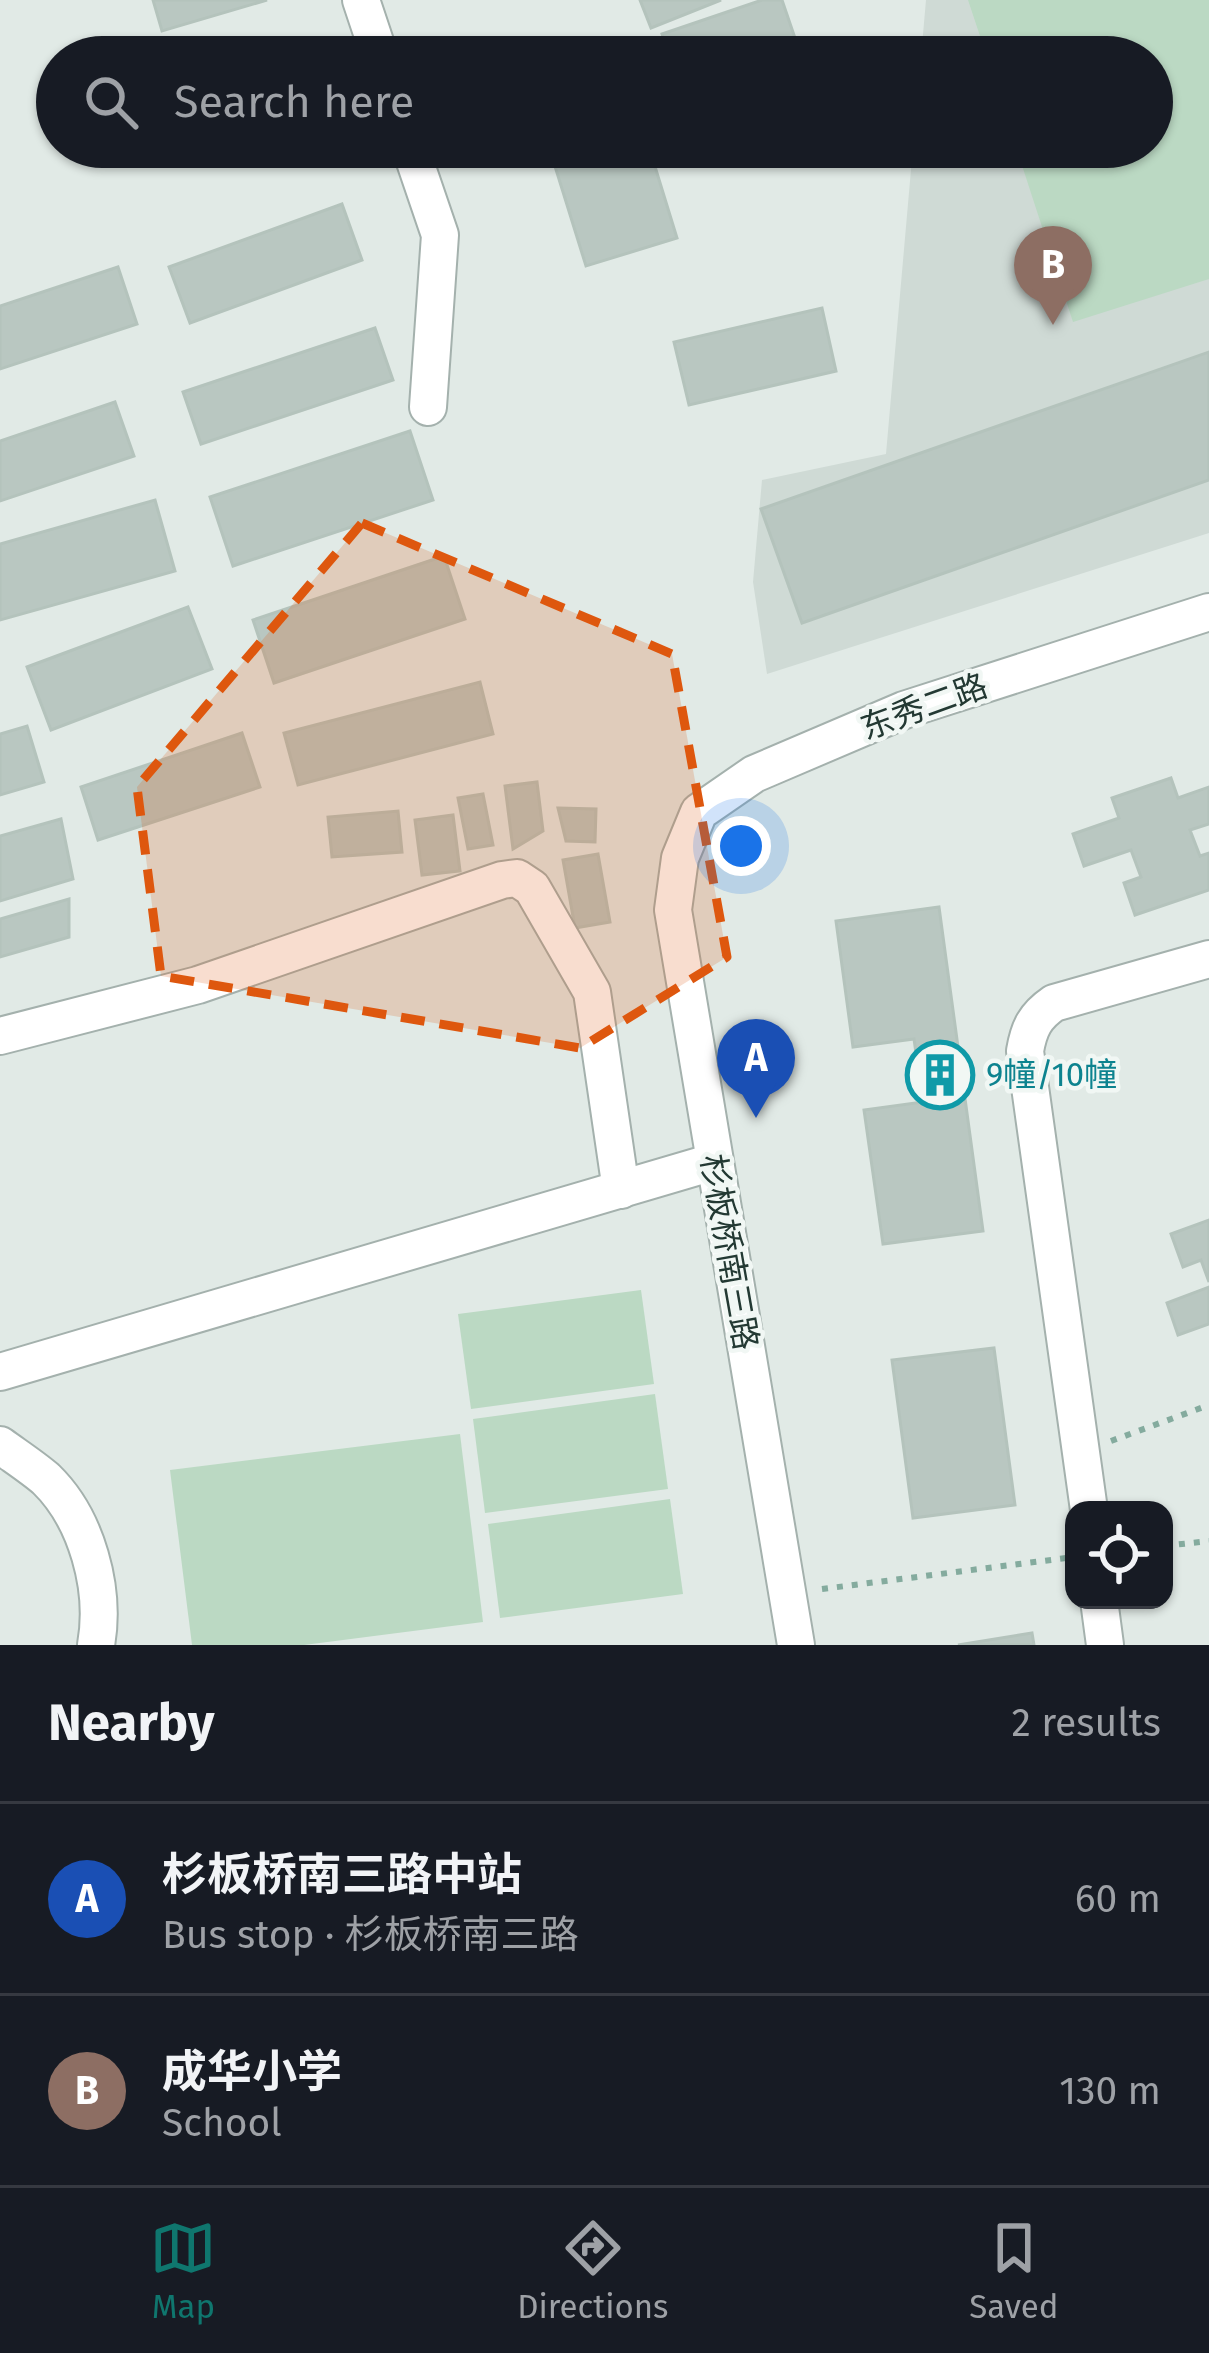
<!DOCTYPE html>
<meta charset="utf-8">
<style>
:root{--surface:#171b24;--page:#242831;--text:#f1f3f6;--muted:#9ea1a6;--line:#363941;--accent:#0f766e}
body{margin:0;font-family:"Fira Sans","Noto Sans SC",sans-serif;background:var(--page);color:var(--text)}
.controls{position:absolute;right:36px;bottom:36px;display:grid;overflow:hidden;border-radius:24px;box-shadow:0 3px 9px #0004}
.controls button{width:108px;height:108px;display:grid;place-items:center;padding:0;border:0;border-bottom:3px solid var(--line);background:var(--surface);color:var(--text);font:60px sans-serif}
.you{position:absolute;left:741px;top:846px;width:42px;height:42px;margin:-30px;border:9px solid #fff;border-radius:50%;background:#1a73e8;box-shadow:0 0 0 18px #1a73e833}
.badge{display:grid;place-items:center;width:78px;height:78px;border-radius:50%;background:var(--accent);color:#fff;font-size:39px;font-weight:700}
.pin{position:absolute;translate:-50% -99px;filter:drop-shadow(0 3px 6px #0008)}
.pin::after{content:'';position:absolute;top:63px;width:42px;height:36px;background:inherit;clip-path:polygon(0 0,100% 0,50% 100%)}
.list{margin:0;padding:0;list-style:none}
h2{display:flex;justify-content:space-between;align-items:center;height:156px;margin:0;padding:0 48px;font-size:51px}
h2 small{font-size:39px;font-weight:400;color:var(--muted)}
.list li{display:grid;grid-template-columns:78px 1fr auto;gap:36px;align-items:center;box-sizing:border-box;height:192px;padding:0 48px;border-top:3px solid var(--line)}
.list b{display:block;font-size:45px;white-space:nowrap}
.list p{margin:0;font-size:39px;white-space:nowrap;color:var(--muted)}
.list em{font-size:39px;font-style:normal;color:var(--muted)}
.icon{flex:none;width:66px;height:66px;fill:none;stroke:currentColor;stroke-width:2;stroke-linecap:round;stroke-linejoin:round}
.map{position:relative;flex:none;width:1209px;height:1645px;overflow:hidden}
.search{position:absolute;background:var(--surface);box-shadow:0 3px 9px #0004;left:36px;right:36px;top:36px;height:132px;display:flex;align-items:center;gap:30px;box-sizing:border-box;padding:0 42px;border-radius:66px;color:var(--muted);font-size:45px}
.sheet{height:540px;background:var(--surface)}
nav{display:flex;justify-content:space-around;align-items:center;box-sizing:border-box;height:168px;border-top:3px solid var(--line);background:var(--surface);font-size:33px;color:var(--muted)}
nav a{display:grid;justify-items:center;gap:6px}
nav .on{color:var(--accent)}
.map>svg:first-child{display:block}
</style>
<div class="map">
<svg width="1209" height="1645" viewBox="0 0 1209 1645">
<rect width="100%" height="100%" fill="#e1eae6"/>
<path fill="#cfdad5" d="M926,0H1209V533L767,674L753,582L762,480L886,454L913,147H1152V57H921Z"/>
<g fill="#bbd9c3">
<path d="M968,0H1209V279L1073,322L1016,147H1152V57H987Z"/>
<path d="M641,1290L654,1384L471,1409L458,1314Z"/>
<path d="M655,1394L668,1489L485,1513L473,1419Z"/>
<path d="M460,1434L483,1622L304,1645H192L170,1470Z"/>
<path d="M670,1499L683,1594L500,1618L488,1524Z"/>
</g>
<g fill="#b9c7c1" stroke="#b4c3bc" stroke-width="3">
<path d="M153,0H267L162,31Z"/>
<path d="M640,0H721L651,28Z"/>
<path d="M762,0H782L796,41L747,57H669L662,34Z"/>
<path d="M549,147H649L677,238L586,266Z"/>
<path d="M342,204L362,260L190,323L169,267Z"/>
<path d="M118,267L137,324L0,369V306Z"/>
<path d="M822,308L836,371L689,405L674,342Z"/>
<path d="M375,328L393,380L201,444L183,392Z"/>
<path d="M1209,352V480L802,623L761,509Z"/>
<path d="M115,402L134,456L0,501V441Z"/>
<path d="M410,431L433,500L233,566L210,497Z"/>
<path d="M155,500L175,571L0,620V544Z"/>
<path d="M444,556L465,619L274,683L253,620Z"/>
<path d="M188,607L212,669L51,730L27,667Z"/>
<path d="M480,682L493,734L298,785L284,733Z"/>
<path d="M27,726L44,782L0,795V734Z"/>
<path d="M242,733L260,787L98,840L81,787Z"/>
<path d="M1171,778L1178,798L1209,787V824L1190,830L1200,856L1209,853V890L1135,915L1124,883L1141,877L1131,850L1084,866L1073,834L1119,818L1112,798Z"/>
<path d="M537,782L543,831L513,849L505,786Z"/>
<path d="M483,794L493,845L468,849L458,798Z"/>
<path d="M558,808L596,809L595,842L566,841Z"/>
<path d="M398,811L402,852L332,857L328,817Z"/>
<path d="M453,815L460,871L422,875L415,820Z"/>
<path d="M61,819L73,879L0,901V836Z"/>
<path d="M598,854L610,922L575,928L563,860Z"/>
<path d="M69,899V937L0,957V919Z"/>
<path d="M939,907L983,1231L883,1244L864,1110L923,1102L914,1039L853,1047L836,921Z"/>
<path d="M1209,1220V1282L1201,1260L1183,1267L1171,1234Z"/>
<path d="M1209,1287V1324L1178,1335L1167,1303Z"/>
<path d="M994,1348L1015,1505L913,1518L892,1360Z"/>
<path d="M1032,1633L1034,1645H958Z"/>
</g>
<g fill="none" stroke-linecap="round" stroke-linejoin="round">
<defs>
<g id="minor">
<path d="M361,0L380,57"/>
<path d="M410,147L440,235L428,407"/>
<path d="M0,1036L198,985L502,880L517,878L532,888L592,992L621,1190"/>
<path d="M0,1372L713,1162"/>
<path d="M0,1445C15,1456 32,1467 46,1479C87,1519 106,1589 96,1645"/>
<path d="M1089,1510L1025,1051C1029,1028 1035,1016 1054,1003L1209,959"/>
<path d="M1099,1600L1105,1645"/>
<path d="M796,1645L673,910L680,858L699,812L754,774L904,710L1209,612"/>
</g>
</defs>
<use href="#minor" stroke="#a4b1ad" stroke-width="40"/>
<g stroke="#84ab9e" stroke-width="6" stroke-dasharray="6 9" stroke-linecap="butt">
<path d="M1111,1441L1209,1405"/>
<path d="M1164,1546L1209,1541"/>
<path d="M822,1589L1074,1557"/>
</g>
<use href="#minor" stroke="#fff" stroke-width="36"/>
</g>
<path fill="#de570e" fill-opacity="0.2" stroke="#de570e" stroke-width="9" stroke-dasharray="24 15" stroke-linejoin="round" d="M362,523L672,654L727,957L580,1048L161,976L137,787Z"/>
<defs>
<symbol id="building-ring" viewBox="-11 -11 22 22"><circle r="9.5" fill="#f1f7f4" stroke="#0f9aa8" stroke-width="1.5"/><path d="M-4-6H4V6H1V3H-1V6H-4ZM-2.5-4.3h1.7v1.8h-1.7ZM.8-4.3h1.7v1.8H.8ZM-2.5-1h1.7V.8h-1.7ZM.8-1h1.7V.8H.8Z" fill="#0f9aa8"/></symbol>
</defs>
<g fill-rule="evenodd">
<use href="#building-ring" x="902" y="1037" width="76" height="76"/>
</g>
<g text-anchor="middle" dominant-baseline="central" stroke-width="9" stroke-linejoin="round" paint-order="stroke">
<g font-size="33" fill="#233933" stroke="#f1f7f4">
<text transform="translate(924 707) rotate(-20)">东秀二路</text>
<text transform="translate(729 1252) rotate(80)">杉板桥南三路</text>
</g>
<g font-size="33" fill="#0d838f" stroke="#f1f7f4" text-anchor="start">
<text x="986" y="1075">9幢/10幢</text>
</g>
</g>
</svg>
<div class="controls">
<button><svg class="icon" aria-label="locate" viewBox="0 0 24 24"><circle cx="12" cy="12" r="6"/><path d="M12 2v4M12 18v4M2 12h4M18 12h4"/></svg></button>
</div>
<div class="you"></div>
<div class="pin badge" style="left:756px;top:1118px;background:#1a4fb4">A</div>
<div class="pin badge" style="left:1053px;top:325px;background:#8d6e63">B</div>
<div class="search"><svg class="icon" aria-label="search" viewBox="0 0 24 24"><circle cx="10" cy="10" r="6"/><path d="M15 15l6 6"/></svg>Search here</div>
</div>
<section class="sheet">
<h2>Nearby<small>2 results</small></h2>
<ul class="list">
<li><span class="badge" style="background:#1a4fb4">A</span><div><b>杉板桥南三路中站</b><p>Bus stop · 杉板桥南三路</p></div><em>60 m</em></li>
<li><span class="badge" style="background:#8d6e63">B</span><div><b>成华小学</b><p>School</p></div><em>130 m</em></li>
</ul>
</section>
<nav>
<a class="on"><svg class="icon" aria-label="map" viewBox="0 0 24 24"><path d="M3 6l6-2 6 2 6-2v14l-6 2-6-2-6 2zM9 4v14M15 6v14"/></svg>Map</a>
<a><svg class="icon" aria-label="directions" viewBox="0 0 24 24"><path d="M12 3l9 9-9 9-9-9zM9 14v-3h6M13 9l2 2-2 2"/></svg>Directions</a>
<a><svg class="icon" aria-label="saved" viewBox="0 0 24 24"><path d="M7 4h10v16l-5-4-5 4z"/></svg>Saved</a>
</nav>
